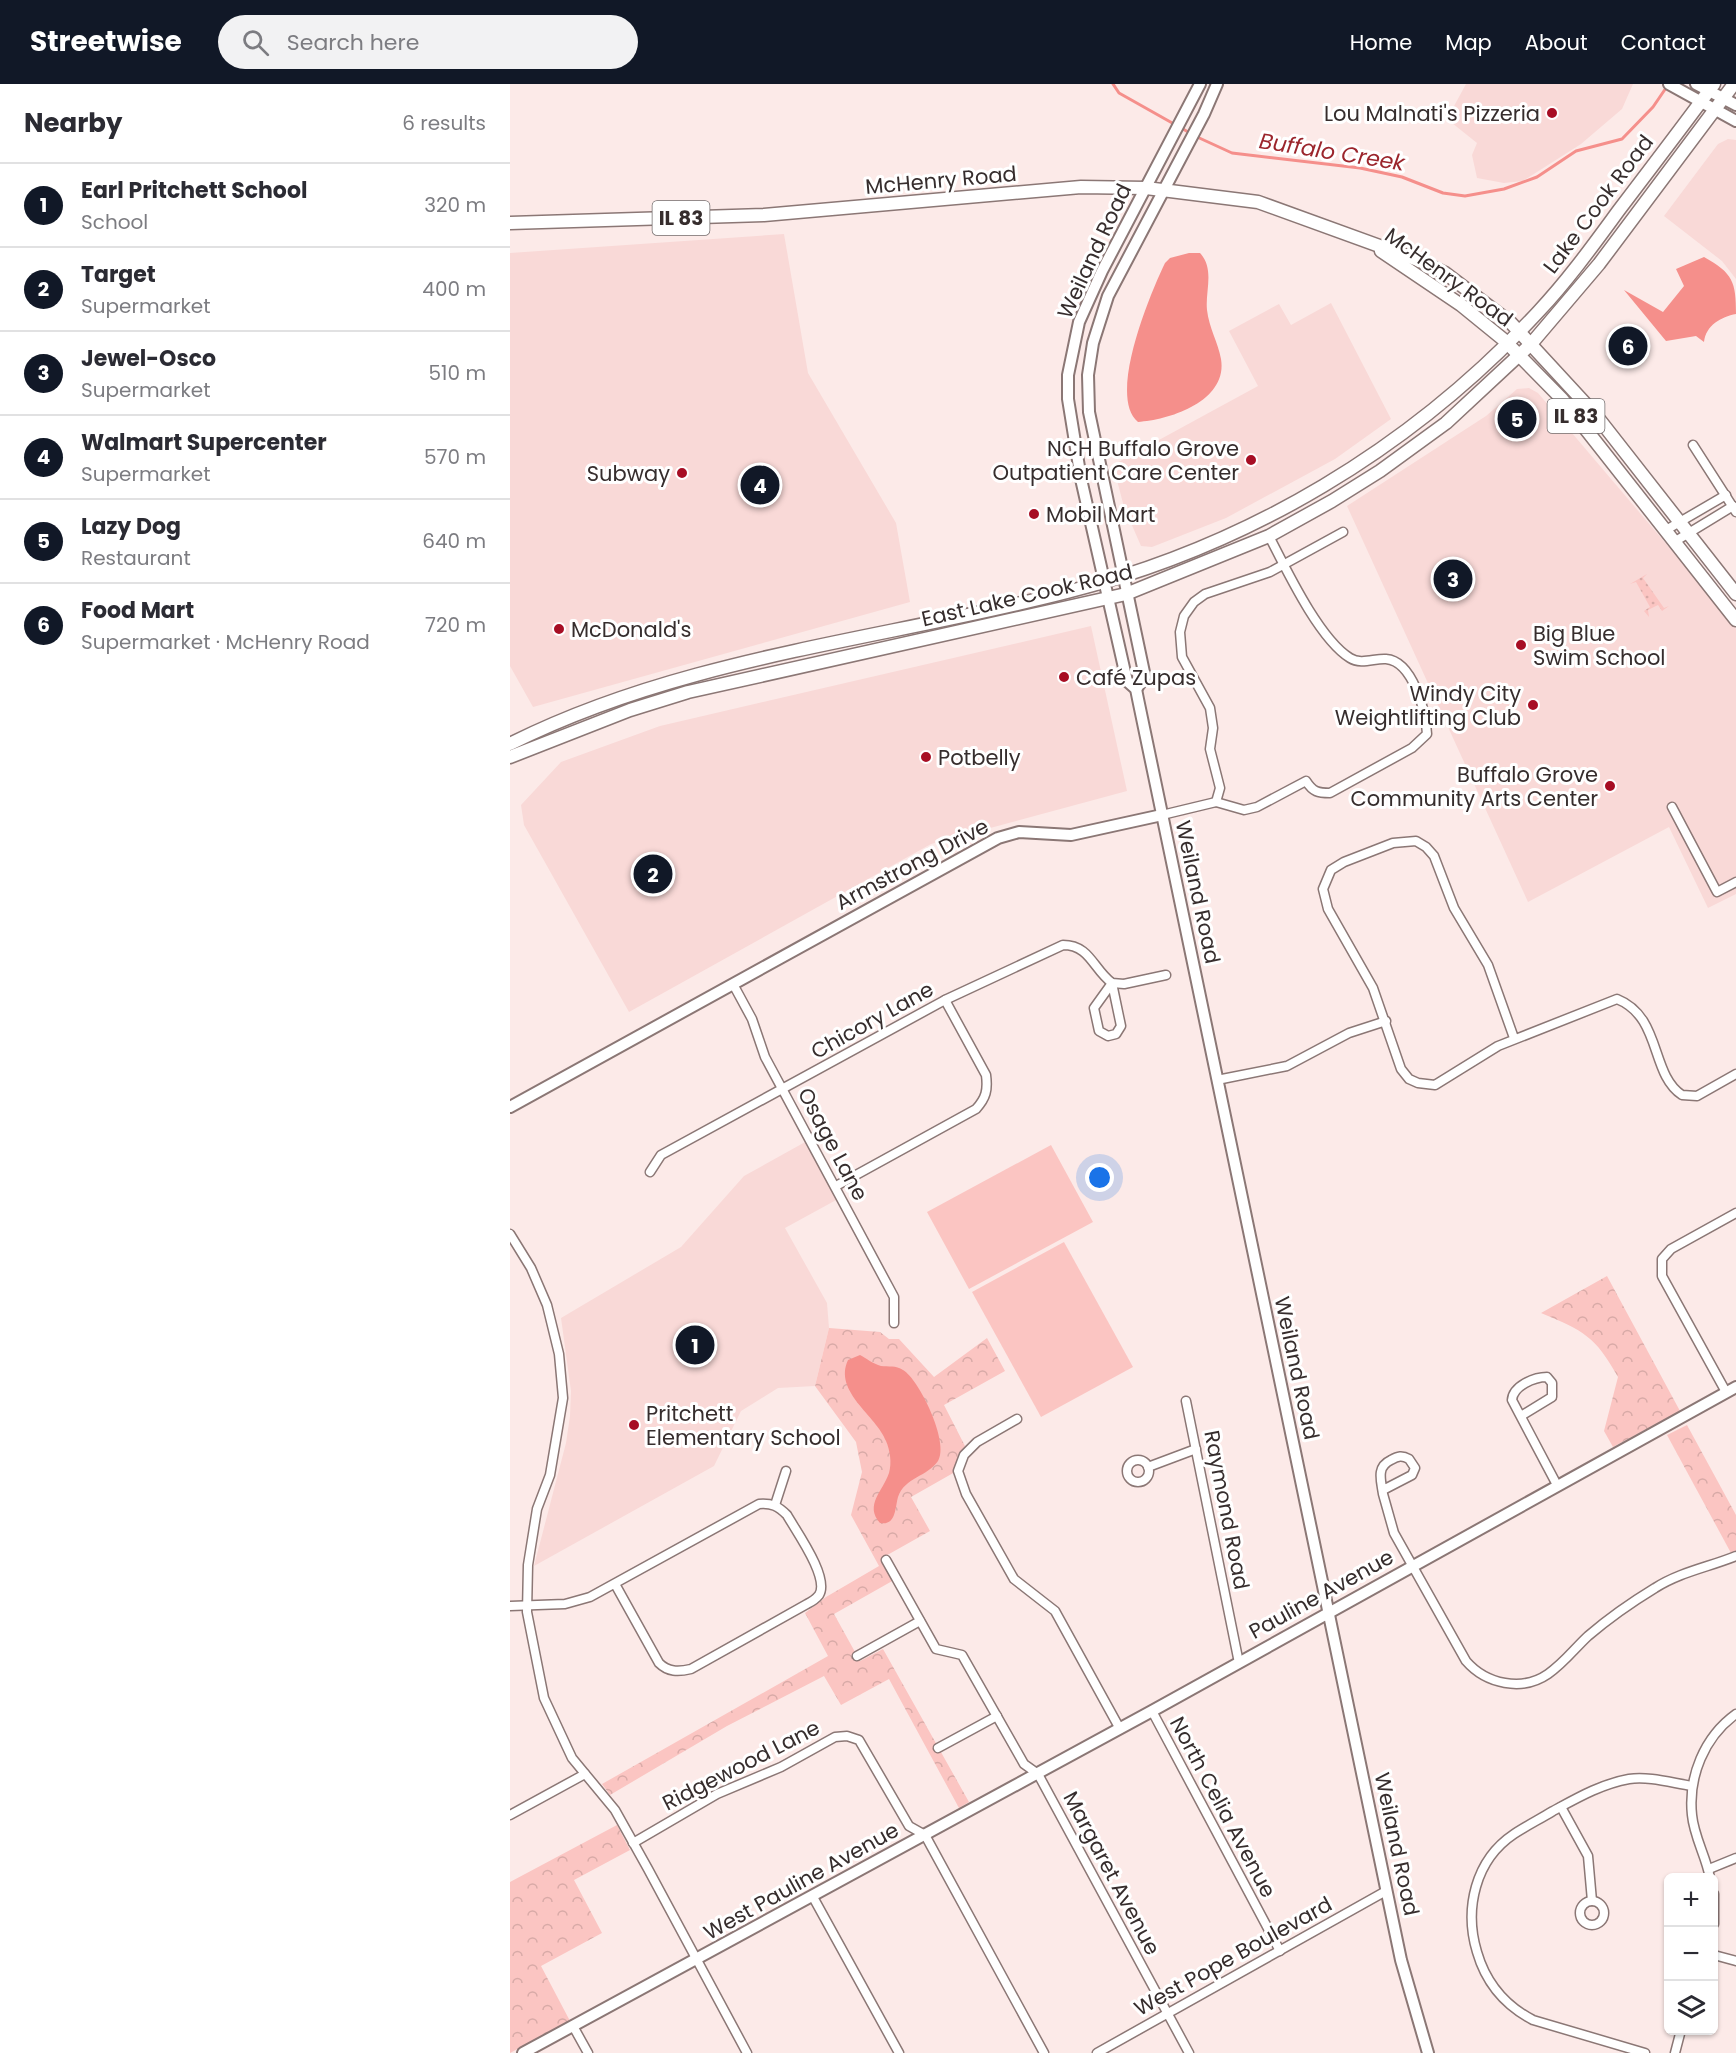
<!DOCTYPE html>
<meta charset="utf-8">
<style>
:root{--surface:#fff;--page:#f2f2f3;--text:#2b2b33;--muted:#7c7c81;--line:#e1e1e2;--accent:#111827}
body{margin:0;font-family:Poppins,sans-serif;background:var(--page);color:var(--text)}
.controls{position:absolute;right:18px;bottom:18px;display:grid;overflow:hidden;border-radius:9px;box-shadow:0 2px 4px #0004}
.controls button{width:54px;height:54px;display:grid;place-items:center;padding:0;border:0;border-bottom:2px solid var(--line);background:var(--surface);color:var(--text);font:30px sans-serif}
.you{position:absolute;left:590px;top:1094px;width:21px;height:21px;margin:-15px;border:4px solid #fff;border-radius:50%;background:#1a73e8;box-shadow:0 0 0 9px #1a73e833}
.badge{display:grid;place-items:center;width:39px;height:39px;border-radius:50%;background:var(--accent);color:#fff;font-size:20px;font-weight:700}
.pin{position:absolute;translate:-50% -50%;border:3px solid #fff;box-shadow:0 2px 6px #0006}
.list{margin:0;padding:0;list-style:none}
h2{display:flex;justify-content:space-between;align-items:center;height:78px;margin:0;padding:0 24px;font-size:26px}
h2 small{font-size:20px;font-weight:400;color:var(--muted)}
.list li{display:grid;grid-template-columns:39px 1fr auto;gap:18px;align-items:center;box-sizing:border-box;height:84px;padding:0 24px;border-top:2px solid var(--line)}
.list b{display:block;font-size:22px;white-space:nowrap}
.list p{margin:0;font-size:20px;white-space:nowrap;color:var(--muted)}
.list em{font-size:20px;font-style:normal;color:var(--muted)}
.icon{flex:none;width:33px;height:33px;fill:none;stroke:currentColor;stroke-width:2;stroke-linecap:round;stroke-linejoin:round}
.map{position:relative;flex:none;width:1226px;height:1969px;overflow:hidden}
header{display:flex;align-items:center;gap:36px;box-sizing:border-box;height:84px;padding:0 30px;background:var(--accent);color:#fff}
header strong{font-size:28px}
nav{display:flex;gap:33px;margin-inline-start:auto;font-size:21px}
.search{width:420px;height:54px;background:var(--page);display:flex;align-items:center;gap:15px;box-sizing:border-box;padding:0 21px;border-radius:33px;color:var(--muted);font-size:22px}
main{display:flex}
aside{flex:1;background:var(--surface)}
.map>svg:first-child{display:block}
</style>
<header>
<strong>Streetwise</strong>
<div class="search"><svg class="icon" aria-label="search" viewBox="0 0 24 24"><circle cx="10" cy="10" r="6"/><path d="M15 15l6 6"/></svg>Search here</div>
<nav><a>Home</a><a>Map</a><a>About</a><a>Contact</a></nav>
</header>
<main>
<aside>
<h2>Nearby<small>6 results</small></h2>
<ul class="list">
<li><span class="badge">1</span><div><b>Earl Pritchett School</b><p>School</p></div><em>320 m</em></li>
<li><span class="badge">2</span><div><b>Target</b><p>Supermarket</p></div><em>400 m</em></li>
<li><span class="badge">3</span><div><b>Jewel-Osco</b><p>Supermarket</p></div><em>510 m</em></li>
<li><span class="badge">4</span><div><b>Walmart Supercenter</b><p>Supermarket</p></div><em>570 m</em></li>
<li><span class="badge">5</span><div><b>Lazy Dog</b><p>Restaurant</p></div><em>640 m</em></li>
<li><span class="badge">6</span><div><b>Food Mart</b><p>Supermarket · McHenry Road</p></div><em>720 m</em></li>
</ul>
</aside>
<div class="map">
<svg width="1226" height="1969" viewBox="0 0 1226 1969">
<defs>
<pattern id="grass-dots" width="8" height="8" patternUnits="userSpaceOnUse" patternTransform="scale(1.5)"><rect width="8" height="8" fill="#fbc5c2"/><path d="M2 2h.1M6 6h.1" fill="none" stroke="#d8aaa7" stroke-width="1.8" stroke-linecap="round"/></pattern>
<pattern id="forest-crowns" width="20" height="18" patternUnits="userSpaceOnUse" patternTransform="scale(1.5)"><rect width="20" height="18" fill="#fbc5c2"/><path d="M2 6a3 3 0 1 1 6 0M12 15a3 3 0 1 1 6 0" fill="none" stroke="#d8aaa7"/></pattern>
</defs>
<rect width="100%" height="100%" fill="#fceae8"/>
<g fill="#f9d9d7">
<path d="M956,0H1123L1112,25L1071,60L1013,97L994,99L967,94L962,71L967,59L937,35Z"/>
<path d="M1218,55L1226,56V195L1212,177L1154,132L1208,60Z"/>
<path d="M274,150L298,289L386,439L400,518L23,623L0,582V169Z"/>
<path d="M821,219L881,335L825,375L716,434L642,463L631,462L614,423L603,381L748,302L719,247L769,220L781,241Z"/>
<path d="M1019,304L1028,309L1158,462L1226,545V810L1198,824L1159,743L1018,818L837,422L976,332L1007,305Z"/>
<path d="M581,542L617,707L421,760L119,928L14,741L11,721L51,678L150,642Z"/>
<path d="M297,1057L328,1115L275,1144L317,1219L319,1244L305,1302L268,1304L231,1327L204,1382L24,1482L56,1359L60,1332L61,1307L51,1234L171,1163L234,1092Z"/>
</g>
<path fill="url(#grass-dots)" d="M1137,490L1133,494L1154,524L1159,522L1152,527L1148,521L1138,526L1139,533L1134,527L1140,523L1126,498L1120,500Z"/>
<g fill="url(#forest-crowns)">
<path d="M1097,1192L1170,1327L1103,1363L1094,1347L1108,1293C1085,1252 1074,1247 1031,1229Z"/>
<path d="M319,1244L370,1248L379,1255H389L424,1293L477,1254L495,1287L434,1321L455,1362L446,1378L445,1388L401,1413L420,1447L372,1474L384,1496L324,1530L350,1577L373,1565L459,1718L449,1724L379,1595L331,1621L314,1592L217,1642L100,1711L92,1700L318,1572L295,1529L316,1513L369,1482L341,1431L352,1388L346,1358L305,1302Z"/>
<path d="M1177,1341L1226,1431V1467L1221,1469L1157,1351Z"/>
<path d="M107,1741L120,1766L64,1796L92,1849L31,1882L60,1937L0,1969V1798Z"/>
</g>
<g fill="#fbc5c2">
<path d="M541,1061L583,1138L459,1205L417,1128Z"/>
<path d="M554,1158L623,1283L531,1333L462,1208Z"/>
</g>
<g fill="#f58f8b">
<path d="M679,169H690C705,185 695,207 697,226C699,244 708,258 711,275C718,317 660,336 628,338C597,313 640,210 655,179L660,174Z"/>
<path d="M1194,173C1223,189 1226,198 1226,230C1211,233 1196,241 1194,258L1186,252L1156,257L1114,206L1153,228L1174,202L1166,185Z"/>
<path d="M350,1271C356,1274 363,1280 371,1282C378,1283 386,1281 393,1286C409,1295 440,1359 428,1377C417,1393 395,1393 388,1413C385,1424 386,1442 370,1439C354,1421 373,1407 379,1389C382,1379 380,1366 376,1357C367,1332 323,1308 338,1276Z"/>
</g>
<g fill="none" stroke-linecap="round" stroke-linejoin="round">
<g stroke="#f58f8b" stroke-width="3">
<path d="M603,0L609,9L680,49"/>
<path d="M685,52L722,69L850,84L892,93L933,109L955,112L994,105L1027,93L1066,67L1112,55L1143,23L1158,1"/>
</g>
<defs>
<g id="street">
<path d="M1183,361L1226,428"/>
<path d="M1156,446L1216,411"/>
<path d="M1164,458L1223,422"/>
<path d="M706,718L710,704L700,665L703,644L700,624L672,573L670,548L674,532L684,518L695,510L760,488L833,448"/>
<path d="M1162,723L1207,808L1226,798"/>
<path d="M652,731L706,718L734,726L747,723L796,697C803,708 808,709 820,709L902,664L917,650C916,628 903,577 876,575C865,574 851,581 840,574C809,555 776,485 759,452"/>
<path d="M602,899L611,942L606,950L598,952L589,947L584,924Z"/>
<path d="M223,900L242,935L255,973L384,1213V1239"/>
<path d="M1004,954L978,881L944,824L924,772L916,763L906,757L883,759L834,778L821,786L813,805L818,825L863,904L891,985L899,995L908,999L925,1001L988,962L1107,915C1152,933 1140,990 1172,1011L1187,1012L1226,990"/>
<path d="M707,996L777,982L839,949L876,937"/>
<path d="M140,1088L151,1071L435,916L553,861C580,861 583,885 602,899L614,900L656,891"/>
<path d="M326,1102L466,1025C476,1014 478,1006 476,991L435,916"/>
<path d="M0,1150L21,1184L37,1221L49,1270L53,1314L40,1391L27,1425L18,1481L17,1528L34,1614L62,1674L105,1726L138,1785L237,1969"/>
<path d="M1216,1308L1152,1192V1175L1161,1165L1226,1129"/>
<path d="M676,1317L729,1579"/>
<path d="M1011,1332L1042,1313V1299L1037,1293C1024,1293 1003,1302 1002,1316L1047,1401"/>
<path d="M507,1335L467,1358L454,1371L448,1387L456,1410L504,1495L545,1527L610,1645"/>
<circle cx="628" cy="1387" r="11"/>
<path d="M638,1383L686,1365"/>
<path d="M873,1406L902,1391L905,1384L899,1375C892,1371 888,1372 881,1376C866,1383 871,1396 873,1410L884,1449L956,1577C976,1600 1012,1608 1038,1590C1054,1579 1065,1564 1078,1552C1099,1534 1122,1518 1145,1504C1170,1488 1199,1483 1226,1472"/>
<path d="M265,1421L276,1387"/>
<path d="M376,1476L426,1565L452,1571L514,1680L528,1690L679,1969"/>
<path d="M0,1522L55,1520L80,1513L249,1420C262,1419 268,1422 277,1431C286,1447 320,1494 309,1511C306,1515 301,1518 297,1520L181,1585C168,1588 158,1588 149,1579L105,1500"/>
<path d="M347,1572L410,1537"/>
<path d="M642,1627L770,1867"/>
<path d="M428,1664L487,1632"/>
<path d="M1051,1723L1078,1772L1082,1817"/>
<path d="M0,1731L75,1690"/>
<path d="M123,1759L207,1710L271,1683L325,1653L337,1652L349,1656L399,1742L415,1751L534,1969"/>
<path d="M1199,1785L1226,1774"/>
<path d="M1200,1794C1196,1772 1184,1753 1182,1731C1178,1693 1194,1653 1226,1630"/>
<path d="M1204,1810V1840"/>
<path d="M303,1813L389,1969"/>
<circle cx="1082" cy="1829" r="12"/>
<path d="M1204,1871L1226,1877"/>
<path d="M63,1942L78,1969"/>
<path d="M587,1969L876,1807"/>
<path d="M1135,1969L1023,1936C994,1921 976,1899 967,1868C954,1825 965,1776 1004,1750C1016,1742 1030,1735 1043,1727C1067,1714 1091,1700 1119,1695C1139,1692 1162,1699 1182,1702"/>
<path d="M1165,1969L1171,1946"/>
</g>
<g id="secondary">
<path d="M690,0L592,187L569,238L558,291V315L571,395L617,597L626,605L628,615L891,1876L918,1969"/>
<path d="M1159,0L1226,37"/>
<path d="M1186,0L1226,21"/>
<path d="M626,605L635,593L579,328L578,291L583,259L598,212L694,30L707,0"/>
<path d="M0,1023L488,754L509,748L561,751L652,731"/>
<path d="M13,1969L642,1627L1226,1303"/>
</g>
<g id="primary">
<path d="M0,139L254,131L571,103L636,104L748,118L908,176L935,189L1001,239L1085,330L1226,510"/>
<path d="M871,167L951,221L994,256L1052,315L1226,536"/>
<path d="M0,660C173,573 371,556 557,508C739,462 902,364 1029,227C1059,195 1084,160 1109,126C1141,84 1173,42 1204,0"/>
<path d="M0,673L120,626L178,608L616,510L759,452L822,417L870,387L936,339L1021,260L1089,180L1224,0"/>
</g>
</defs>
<use href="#street" stroke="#8b7775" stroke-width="11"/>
<use href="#secondary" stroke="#8b7775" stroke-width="14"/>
<use href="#primary" stroke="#8b7775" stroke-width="15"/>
<use href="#street" stroke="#fff" stroke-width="8"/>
<use href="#secondary" stroke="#fff" stroke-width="10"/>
<use href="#primary" stroke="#fff" stroke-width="12"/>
</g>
<g fill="#a70e24" stroke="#fff" stroke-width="2">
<circle cx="1042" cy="29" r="6"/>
<circle cx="741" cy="376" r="6"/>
<circle cx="172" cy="389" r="6"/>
<circle cx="524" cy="430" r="6"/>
<circle cx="49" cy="545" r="6"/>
<circle cx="1011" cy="561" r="6"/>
<circle cx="554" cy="593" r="6"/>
<circle cx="1023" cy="621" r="6"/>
<circle cx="416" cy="673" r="6"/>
<circle cx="1100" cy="702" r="6"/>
<circle cx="124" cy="1341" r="6"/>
</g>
<g text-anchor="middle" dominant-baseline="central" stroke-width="6" stroke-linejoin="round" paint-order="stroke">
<g fill="#fff" stroke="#726c6c" stroke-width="1.5">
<rect x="142.5" y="117" width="57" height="34" rx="4.5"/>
<rect x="1037.5" y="315" width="57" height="34" rx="4.5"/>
</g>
<g font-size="20" font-weight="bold" fill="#362d2d">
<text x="171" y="134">IL 83</text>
<text x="1066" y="332">IL 83</text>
</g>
<g font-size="21" fill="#362d2d" stroke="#fff" text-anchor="start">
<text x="1030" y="29" text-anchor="end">Lou Malnati's Pizzeria</text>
<text x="729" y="364" text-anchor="end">NCH Buffalo Grove<tspan x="729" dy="24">Outpatient Care Center</tspan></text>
<text x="160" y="389" text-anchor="end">Subway</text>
<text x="536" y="430">Mobil Mart</text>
<text x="61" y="545">McDonald's</text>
<text x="1023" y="549">Big Blue<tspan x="1023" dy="24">Swim School</tspan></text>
<text x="566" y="593">Café Zupas</text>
<text x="1011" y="609" text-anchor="end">Windy City<tspan x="1011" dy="24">Weightlifting Club</tspan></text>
<text x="428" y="673">Potbelly</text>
<text x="1088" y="690" text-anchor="end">Buffalo Grove<tspan x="1088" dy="24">Community Arts Center</tspan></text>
<text x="136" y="1329">Pritchett<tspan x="136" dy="24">Elementary School</tspan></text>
</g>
<g font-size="21" fill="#362d2d" stroke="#fff">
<text transform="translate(431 96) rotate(-5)">McHenry Road</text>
<text transform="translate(1088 120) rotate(-53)">Lake Cook Road</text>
<text transform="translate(584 167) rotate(-65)">Weiland Road</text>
<text transform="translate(939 193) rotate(36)">McHenry Road</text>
<text transform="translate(517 511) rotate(-13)">East Lake Cook Road</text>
<text transform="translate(402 780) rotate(-28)">Armstrong Drive</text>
<text transform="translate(688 808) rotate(78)">Weiland Road</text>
<text transform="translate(362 936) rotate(-29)">Chicory Lane</text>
<text transform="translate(323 1060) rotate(62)">Osage Lane</text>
<text transform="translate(787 1284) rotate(78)">Weiland Road</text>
<text transform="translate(717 1426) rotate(79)">Raymond Road</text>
<text transform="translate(811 1510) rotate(-29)">Pauline Avenue</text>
<text transform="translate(231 1681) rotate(-27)">Ridgewood Lane</text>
<text transform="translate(713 1723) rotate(62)">North Celia Avenue</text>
<text transform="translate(887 1760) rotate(78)">Weiland Road</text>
<text transform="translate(602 1789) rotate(62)">Margaret Avenue</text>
<text transform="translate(291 1797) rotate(-29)">West Pauline Avenue</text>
<text transform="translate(723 1872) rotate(-29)">West Pope Boulevard</text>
</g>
<g font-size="22" font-style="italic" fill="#9b252c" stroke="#fff">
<text transform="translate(822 68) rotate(9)">Buffalo Creek</text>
</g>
</g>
</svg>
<div class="controls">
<button>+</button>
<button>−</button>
<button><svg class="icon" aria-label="layers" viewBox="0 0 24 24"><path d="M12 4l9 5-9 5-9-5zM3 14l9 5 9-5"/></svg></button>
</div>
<div class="you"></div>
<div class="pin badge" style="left:185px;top:1261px">1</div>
<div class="pin badge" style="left:143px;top:790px">2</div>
<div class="pin badge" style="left:943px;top:495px">3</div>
<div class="pin badge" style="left:250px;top:401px">4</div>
<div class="pin badge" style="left:1007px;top:335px">5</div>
<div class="pin badge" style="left:1118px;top:262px">6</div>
</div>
</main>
